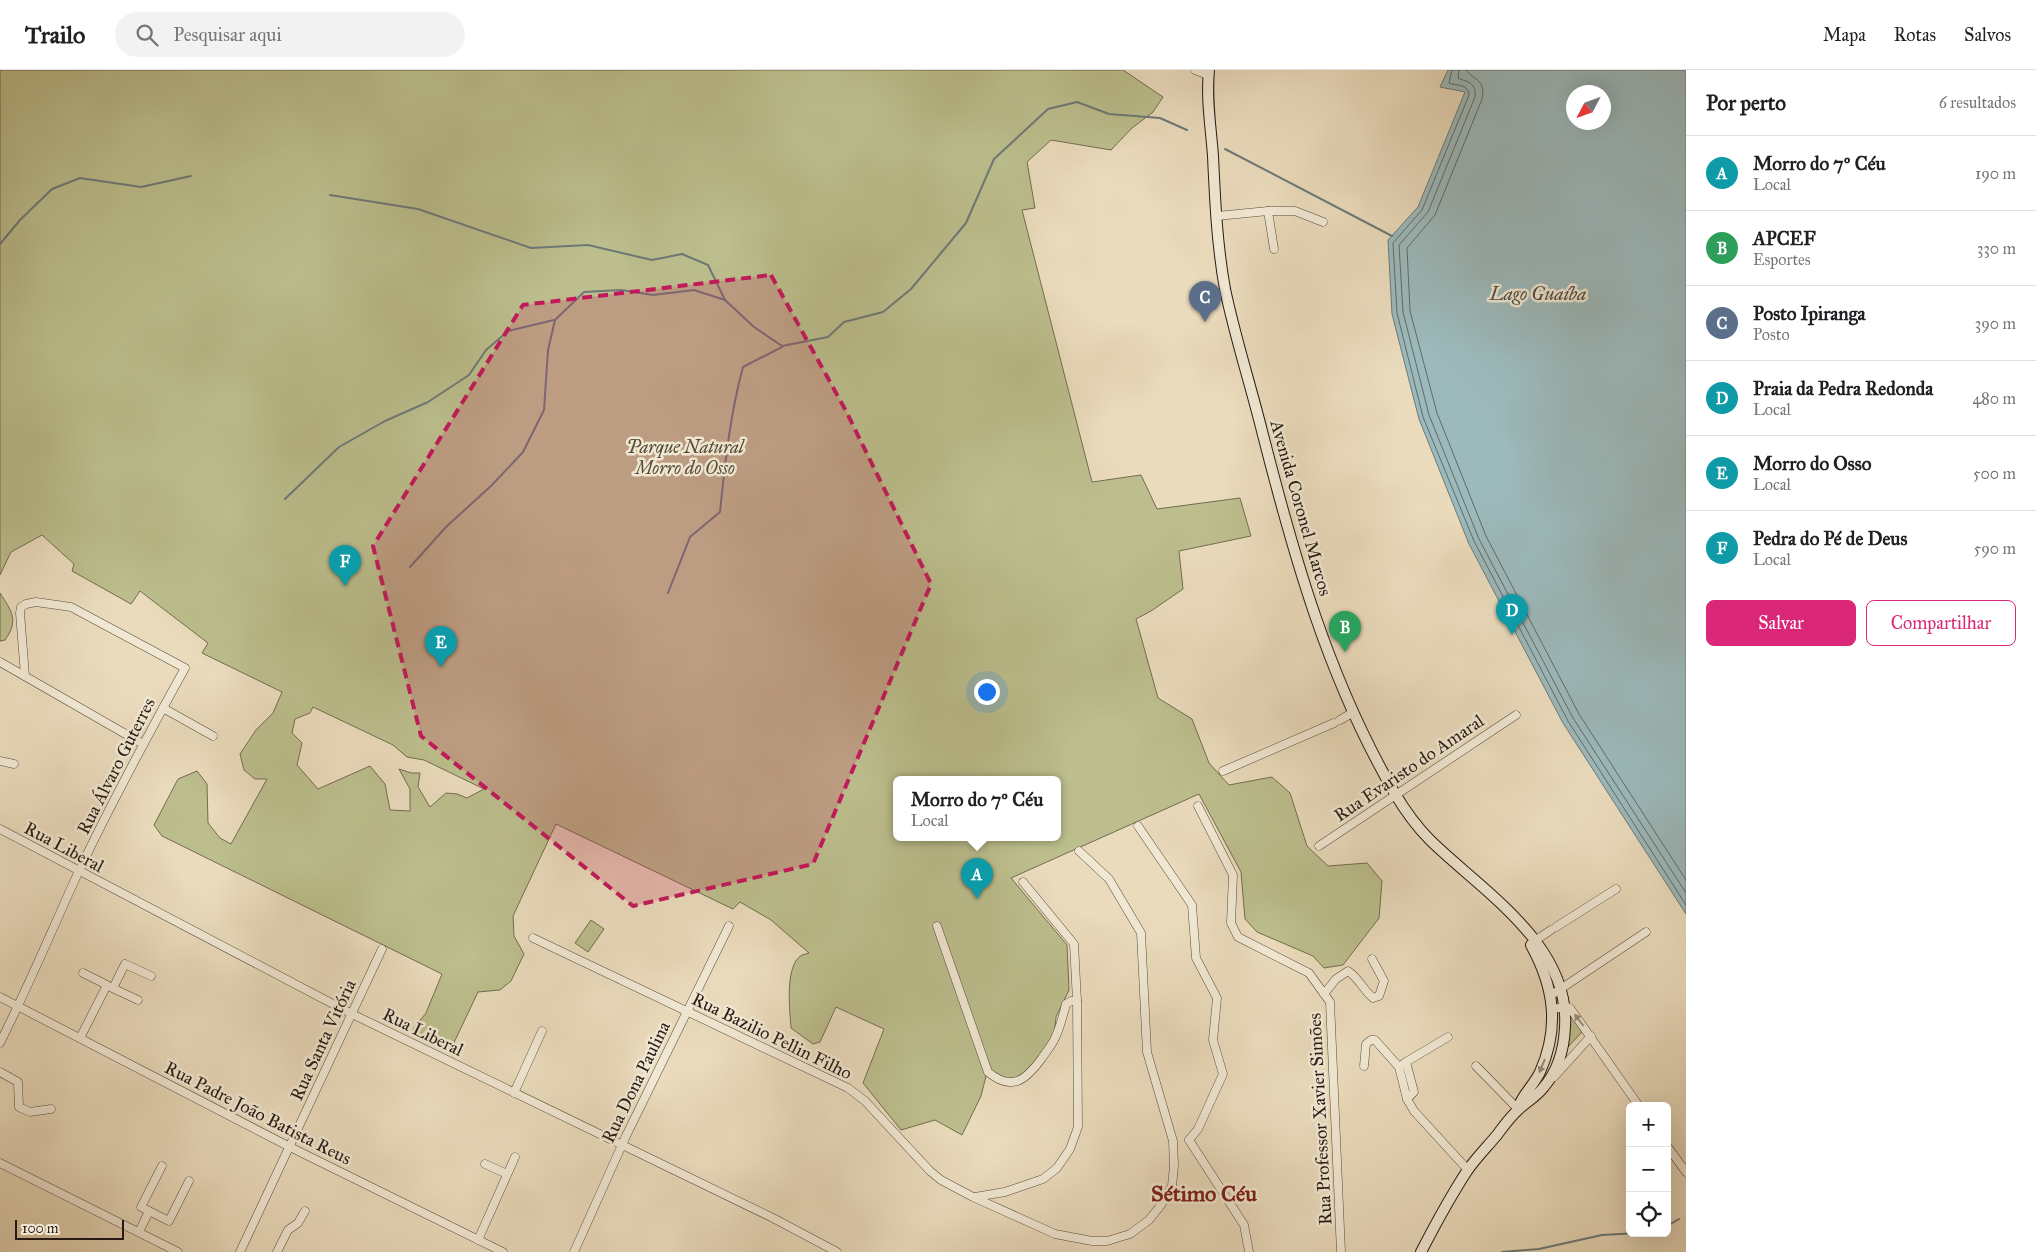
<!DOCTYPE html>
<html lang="pt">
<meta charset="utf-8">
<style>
:root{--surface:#fff;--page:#f2f2f2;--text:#202124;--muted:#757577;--line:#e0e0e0;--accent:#db2777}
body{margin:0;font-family:"IM FELL Great Primer",serif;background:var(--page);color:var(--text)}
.controls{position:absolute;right:15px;bottom:15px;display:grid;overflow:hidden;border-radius:8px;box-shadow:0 5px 20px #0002}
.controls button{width:45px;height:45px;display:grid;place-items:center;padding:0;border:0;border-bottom:1px solid var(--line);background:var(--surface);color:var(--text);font:25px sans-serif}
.compass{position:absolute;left:1566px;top:15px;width:45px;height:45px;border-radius:50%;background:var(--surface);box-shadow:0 5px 20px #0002;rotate:229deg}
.scale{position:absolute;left:15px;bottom:12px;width:109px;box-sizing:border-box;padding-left:5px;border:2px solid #271a13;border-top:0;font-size:14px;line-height:18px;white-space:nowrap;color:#271a13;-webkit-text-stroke:4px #f1e8d3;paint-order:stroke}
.you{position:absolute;left:986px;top:621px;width:18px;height:18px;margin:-12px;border:4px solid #fff;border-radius:50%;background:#1a73e8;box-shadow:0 0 0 8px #1a73e833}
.badge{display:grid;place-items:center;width:32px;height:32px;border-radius:50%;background:var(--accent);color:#fff;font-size:16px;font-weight:700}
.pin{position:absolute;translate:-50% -41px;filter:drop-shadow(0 1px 2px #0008)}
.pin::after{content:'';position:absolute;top:26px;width:18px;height:15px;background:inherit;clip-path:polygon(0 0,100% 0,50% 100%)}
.popup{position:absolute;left:893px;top:706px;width:168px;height:65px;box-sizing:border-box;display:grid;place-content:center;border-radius:8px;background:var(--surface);filter:drop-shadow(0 1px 4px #0005);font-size:16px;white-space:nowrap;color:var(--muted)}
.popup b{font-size:19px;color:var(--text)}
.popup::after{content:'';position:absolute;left:50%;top:100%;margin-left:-10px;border:10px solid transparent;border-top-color:var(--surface)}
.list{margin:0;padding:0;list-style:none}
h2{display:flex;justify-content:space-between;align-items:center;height:65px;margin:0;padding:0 20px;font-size:21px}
h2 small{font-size:16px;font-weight:400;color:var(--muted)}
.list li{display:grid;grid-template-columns:32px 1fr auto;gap:15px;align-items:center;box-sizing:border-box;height:75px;padding:0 20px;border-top:1px solid var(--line)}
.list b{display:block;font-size:19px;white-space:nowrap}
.list p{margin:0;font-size:16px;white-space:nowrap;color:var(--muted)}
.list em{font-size:16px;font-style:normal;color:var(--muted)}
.actions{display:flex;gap:10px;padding:15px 20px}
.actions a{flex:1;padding:11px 0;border:1px solid var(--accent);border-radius:8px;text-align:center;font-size:18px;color:var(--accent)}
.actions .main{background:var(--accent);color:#fff}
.icon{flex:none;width:28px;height:28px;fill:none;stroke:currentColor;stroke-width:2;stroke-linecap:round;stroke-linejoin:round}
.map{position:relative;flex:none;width:1686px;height:1182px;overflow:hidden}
header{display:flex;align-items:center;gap:30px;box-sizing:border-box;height:70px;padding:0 25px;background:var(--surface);border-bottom:1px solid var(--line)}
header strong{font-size:24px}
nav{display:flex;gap:28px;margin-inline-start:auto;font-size:18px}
.search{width:350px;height:45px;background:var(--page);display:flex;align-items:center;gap:12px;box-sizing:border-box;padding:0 18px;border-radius:28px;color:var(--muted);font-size:19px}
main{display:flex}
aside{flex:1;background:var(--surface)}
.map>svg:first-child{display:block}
</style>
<header>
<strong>Trailo</strong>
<div class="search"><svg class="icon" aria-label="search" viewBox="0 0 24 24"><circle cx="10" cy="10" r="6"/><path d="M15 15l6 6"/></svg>Pesquisar aqui</div>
<nav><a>Mapa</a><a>Rotas</a><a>Salvos</a></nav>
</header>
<main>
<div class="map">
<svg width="1686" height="1182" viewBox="0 0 1686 1182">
<rect width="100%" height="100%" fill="#eadbbc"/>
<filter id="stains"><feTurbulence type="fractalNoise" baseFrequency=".004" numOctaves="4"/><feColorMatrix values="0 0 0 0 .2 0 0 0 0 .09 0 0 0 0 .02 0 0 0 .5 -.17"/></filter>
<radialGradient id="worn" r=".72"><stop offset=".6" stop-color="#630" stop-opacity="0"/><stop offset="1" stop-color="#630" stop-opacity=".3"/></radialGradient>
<g fill="#bcbe8d" stroke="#726c50" fill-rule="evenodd">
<path d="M0,0H1123L1163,27L1153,42L1132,58L1111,80L1051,70L1027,92L1035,138L1022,140L1092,412L1141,405L1157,439L1240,428L1251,466L1179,481L1183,519L1151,541L1136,549L1158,628L1192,649L1209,693L1229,715L1272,707L1290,723L1307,776L1328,796L1367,793L1382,811L1379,848L1343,895L1324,898L1313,886L1257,862L1245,849L1241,802L1199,724L1011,808L1067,875L1069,920L1056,947L1054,966L1027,1004L1013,1010L987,1002L981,1026L962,1065L935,1050L901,1060L863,1013L884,959L836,937L820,972L813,974L791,958C790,941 784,895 802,885C804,884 807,884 809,883L771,850L740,832L733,839L556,754L513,846L514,866L524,884L511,911L500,920L478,922L450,981L415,965L413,959L426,943L442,904L162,766L154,755L178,709L197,701L207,714L208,753L220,768L231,774L267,709H255L244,700L240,684L256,660L273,643L282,622L202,583L208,573L140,521L131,534L72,501L74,494L42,465L11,482L0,505ZM313,637L393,675L407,687L424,690L484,719L467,728L457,724L446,723L430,737L418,717L420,703H411L399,699L410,719V741L390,740L385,714L370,696L318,719L297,695L302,673L292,663L295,649L310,643ZM897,710H1057V768H897Z"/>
<path d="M0,523C12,542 19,550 5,570L0,571Z"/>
<path d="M591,850L604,859L588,882L575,873Z"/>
<path d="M1569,941L1582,962L1567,978Z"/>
</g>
<path fill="#9cb9bb" stroke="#6d7978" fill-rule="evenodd" d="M1448,0H1686V844L1563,653L1469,474L1419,349L1392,244L1388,170L1418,137L1465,22L1440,17ZM1574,22H1604V52H1574Z"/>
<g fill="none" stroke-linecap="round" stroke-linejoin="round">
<g stroke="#626a67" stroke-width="1">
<path d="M1452,0L1449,13C1457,16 1469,14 1469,25L1422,140L1393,173L1397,243L1423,347L1474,471L1568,651L1686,835"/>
<path d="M1459,0L1458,8C1468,12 1477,13 1475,27L1428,142L1399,175L1403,242L1429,345L1479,469L1573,648L1686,823"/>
<path d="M1466,0C1474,11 1486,9 1482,29L1435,145L1407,178L1410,241L1437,343L1486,466L1579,644L1686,810"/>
</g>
<g stroke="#6d7978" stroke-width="2">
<path d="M1225,79L1392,166"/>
<path d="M330,125L418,139L531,178L588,175L652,190L682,184L708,195L725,230"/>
<path d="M0,174L20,150L52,119L80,108L141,117L191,106"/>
<path d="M285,429L339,377L385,351L428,332L469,305L486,280L508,261L554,250"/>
<path d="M410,497L446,457L492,415L523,382L544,340L548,280L555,250L584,222L621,220L653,225L694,220L725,230L754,257L782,276L828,267L844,252L883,242L911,219L966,153L994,89L1048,39L1077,32L1109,44L1160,48L1187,60"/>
<path d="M668,523L690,467L720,442C725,393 730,345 743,297L782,277"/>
<path d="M1667,1156L1679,1149"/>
<path d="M1502,1182L1539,1179L1602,1165L1638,1163"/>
</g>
<defs>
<g id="minor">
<path d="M1195,0L1208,5"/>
<path d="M1268,141L1274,179"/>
<path d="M1217,146L1268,141H1295L1323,152"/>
<path d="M0,592L143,674"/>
<path d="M163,638L213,666"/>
<path d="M1340,650L1352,643"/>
<path d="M0,691L14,694"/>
<path d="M1223,701L1334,653"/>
<path d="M1198,736L1233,805L1231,853L1238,867L1309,903L1330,932L1341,1182"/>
<path d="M1138,756L1192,835L1196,888L1217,928L1213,970L1223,1004L1198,1059L1189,1070"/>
<path d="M0,759L352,944L773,1148L837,1182"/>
<path d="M1319,776L1516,645"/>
<path d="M937,856L988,1002C1012,1022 1026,1010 1042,988C1046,982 1052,975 1055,968C1060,958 1063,946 1066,934L1071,931H1077"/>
<path d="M1556,857L1616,819"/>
<path d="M533,868L848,1018L865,1031L930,1101L941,1110L973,1127L1055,1164L1092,1171H1107L1130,1164L1149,1150L1161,1135L1172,1116L1174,1096L1173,1071L1147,982L1141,863L1109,809L1079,781"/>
<path d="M1536,870L1551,860"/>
<path d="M108,916L138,930"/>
<path d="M113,918L125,894L151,906"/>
<path d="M1324,924L1336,909L1348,901C1359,908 1363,920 1373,928L1379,926L1384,911L1372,889"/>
<path d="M1550,926L1646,862"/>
<path d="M0,927L290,1077L503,1182"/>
<path d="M1552,939L1566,937L1570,938L1639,1036"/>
<path d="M80,968L107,915L83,903"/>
<path d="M0,973C28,917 52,860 78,803C111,733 148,665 185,598L71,537L36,532L26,534L21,537L20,543L25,606"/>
<path d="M1406,992L1448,967"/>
<path d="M1364,996L1366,974L1371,970H1375L1399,997L1407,1029L1414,1041L1468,1100"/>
<path d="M1476,996L1518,1039"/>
<path d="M1399,997L1406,992L1414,1022L1407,1029"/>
<path d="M0,1002L18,1012L19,1037L30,1042L51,1039"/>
<path d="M1554,1007L1591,966"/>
<path d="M514,1023L542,961"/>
<path d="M1189,1070L1244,1155L1249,1182"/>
<path d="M1667,1076L1686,1102"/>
<path d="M0,1093L178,1182"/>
<path d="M485,1094L507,1104"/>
<path d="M975,1127L1005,1122L1043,1109L1057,1098L1070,1079L1078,1057L1077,931L1074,874L1023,812"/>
<path d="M149,1141L169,1151L189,1111"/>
<path d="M139,1162L149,1141L141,1137L162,1096"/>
<path d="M478,1170L515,1087"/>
<path d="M240,1182L382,879"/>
<path d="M277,1182L288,1160L298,1153L305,1141"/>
<path d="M574,1182L626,1066L729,856"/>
</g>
<g id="secondary">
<path d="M1209,0C1206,29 1211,58 1213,86C1215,130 1217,175 1225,219C1235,267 1250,313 1262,361C1294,487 1328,608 1394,722C1404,739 1416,756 1430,770C1482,821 1570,874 1565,957C1564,979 1558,1001 1543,1018C1536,1027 1526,1032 1518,1040C1510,1047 1503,1057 1497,1065C1487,1077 1476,1088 1467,1101C1450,1127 1435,1155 1421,1182"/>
<path d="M1518,1038C1522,1025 1534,1015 1540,1002C1560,957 1554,917 1531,875"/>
</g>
</defs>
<use href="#minor" stroke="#584a3d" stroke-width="9"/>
<use href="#secondary" stroke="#271a13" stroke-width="12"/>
<use href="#minor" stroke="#f1e8d3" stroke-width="8"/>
<use href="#secondary" stroke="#f1e8d3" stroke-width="10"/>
</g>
<defs><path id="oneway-solid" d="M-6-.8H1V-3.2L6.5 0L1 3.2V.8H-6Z" transform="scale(1.25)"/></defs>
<g fill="#968b7d">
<use href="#oneway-solid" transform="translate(1579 950) rotate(-127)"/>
<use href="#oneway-solid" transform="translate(1542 996) rotate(113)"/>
</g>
<path fill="#c2185b" fill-opacity="0.2" stroke="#c2185b" stroke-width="4" stroke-dasharray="10 6" stroke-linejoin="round" d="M771,205L846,341L931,514L813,794L633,836L421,666L373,476L523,235Z"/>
<g text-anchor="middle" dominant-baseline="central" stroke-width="5" stroke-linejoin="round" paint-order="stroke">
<g font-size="18" font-style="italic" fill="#544b38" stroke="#f1e8d3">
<text x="685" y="377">Parque Natural<tspan x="685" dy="21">Morro do Osso</tspan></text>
</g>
<g font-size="18" fill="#271a13" stroke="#f1e8d3">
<text transform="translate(1301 438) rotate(74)">Avenida Coronel Marcos</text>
<text transform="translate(116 696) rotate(-63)">Rua Álvaro Guterres</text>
<text transform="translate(1409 698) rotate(-34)">Rua Evaristo do Amaral</text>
<text transform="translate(64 777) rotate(28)">Rua Liberal</text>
<text transform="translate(423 962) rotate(26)">Rua Liberal</text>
<text transform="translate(772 966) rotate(26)">Rua Bazilio Pellin Filho</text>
<text transform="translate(323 970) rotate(-65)">Rua Santa Vitória</text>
<text transform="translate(636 1012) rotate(-64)">Rua Dona Paulina</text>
<text transform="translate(258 1043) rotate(27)">Rua Padre João Batista Reus</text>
<text transform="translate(1320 1049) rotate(-93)">Rua Professor Xavier Simões</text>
</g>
<g font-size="19" font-style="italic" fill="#4a4a45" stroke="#f1e8d3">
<text x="1538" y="223">Lago Guaíba</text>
</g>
<g font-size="22" font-weight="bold" fill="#7a1f14" stroke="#f1e8d3">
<text x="1204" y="1123">Sétimo Céu</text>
</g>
</g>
<rect width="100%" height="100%" filter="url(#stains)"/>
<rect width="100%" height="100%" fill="url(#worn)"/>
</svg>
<div class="controls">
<button>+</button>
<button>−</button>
<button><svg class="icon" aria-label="locate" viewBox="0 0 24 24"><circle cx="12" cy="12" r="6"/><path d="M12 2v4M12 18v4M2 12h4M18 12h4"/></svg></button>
</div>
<svg class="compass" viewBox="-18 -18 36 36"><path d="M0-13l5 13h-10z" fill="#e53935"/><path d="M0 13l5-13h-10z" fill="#757577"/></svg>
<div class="scale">100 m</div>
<div class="you"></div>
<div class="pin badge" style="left:977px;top:829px;background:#0f9aa8">A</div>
<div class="popup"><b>Morro do 7º Céu</b>Local</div>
<div class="pin badge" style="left:1345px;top:582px;background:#2e9e5b">B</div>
<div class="pin badge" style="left:1205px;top:252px;background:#5c6f8a">C</div>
<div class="pin badge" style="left:1512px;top:565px;background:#0f9aa8">D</div>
<div class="pin badge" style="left:441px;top:597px;background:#0f9aa8">E</div>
<div class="pin badge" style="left:345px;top:516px;background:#0f9aa8">F</div>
</div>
<aside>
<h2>Por perto<small>6 resultados</small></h2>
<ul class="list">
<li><span class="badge" style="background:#0f9aa8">A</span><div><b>Morro do 7º Céu</b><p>Local</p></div><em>190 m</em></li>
<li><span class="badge" style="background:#2e9e5b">B</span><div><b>APCEF</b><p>Esportes</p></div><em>330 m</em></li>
<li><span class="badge" style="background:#5c6f8a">C</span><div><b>Posto Ipiranga</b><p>Posto</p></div><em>390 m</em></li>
<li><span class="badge" style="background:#0f9aa8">D</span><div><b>Praia da Pedra Redonda</b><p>Local</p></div><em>480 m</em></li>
<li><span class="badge" style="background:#0f9aa8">E</span><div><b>Morro do Osso</b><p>Local</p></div><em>500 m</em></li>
<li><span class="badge" style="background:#0f9aa8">F</span><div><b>Pedra do Pé de Deus</b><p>Local</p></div><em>590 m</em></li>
</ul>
<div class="actions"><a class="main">Salvar</a><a>Compartilhar</a></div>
</aside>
</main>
